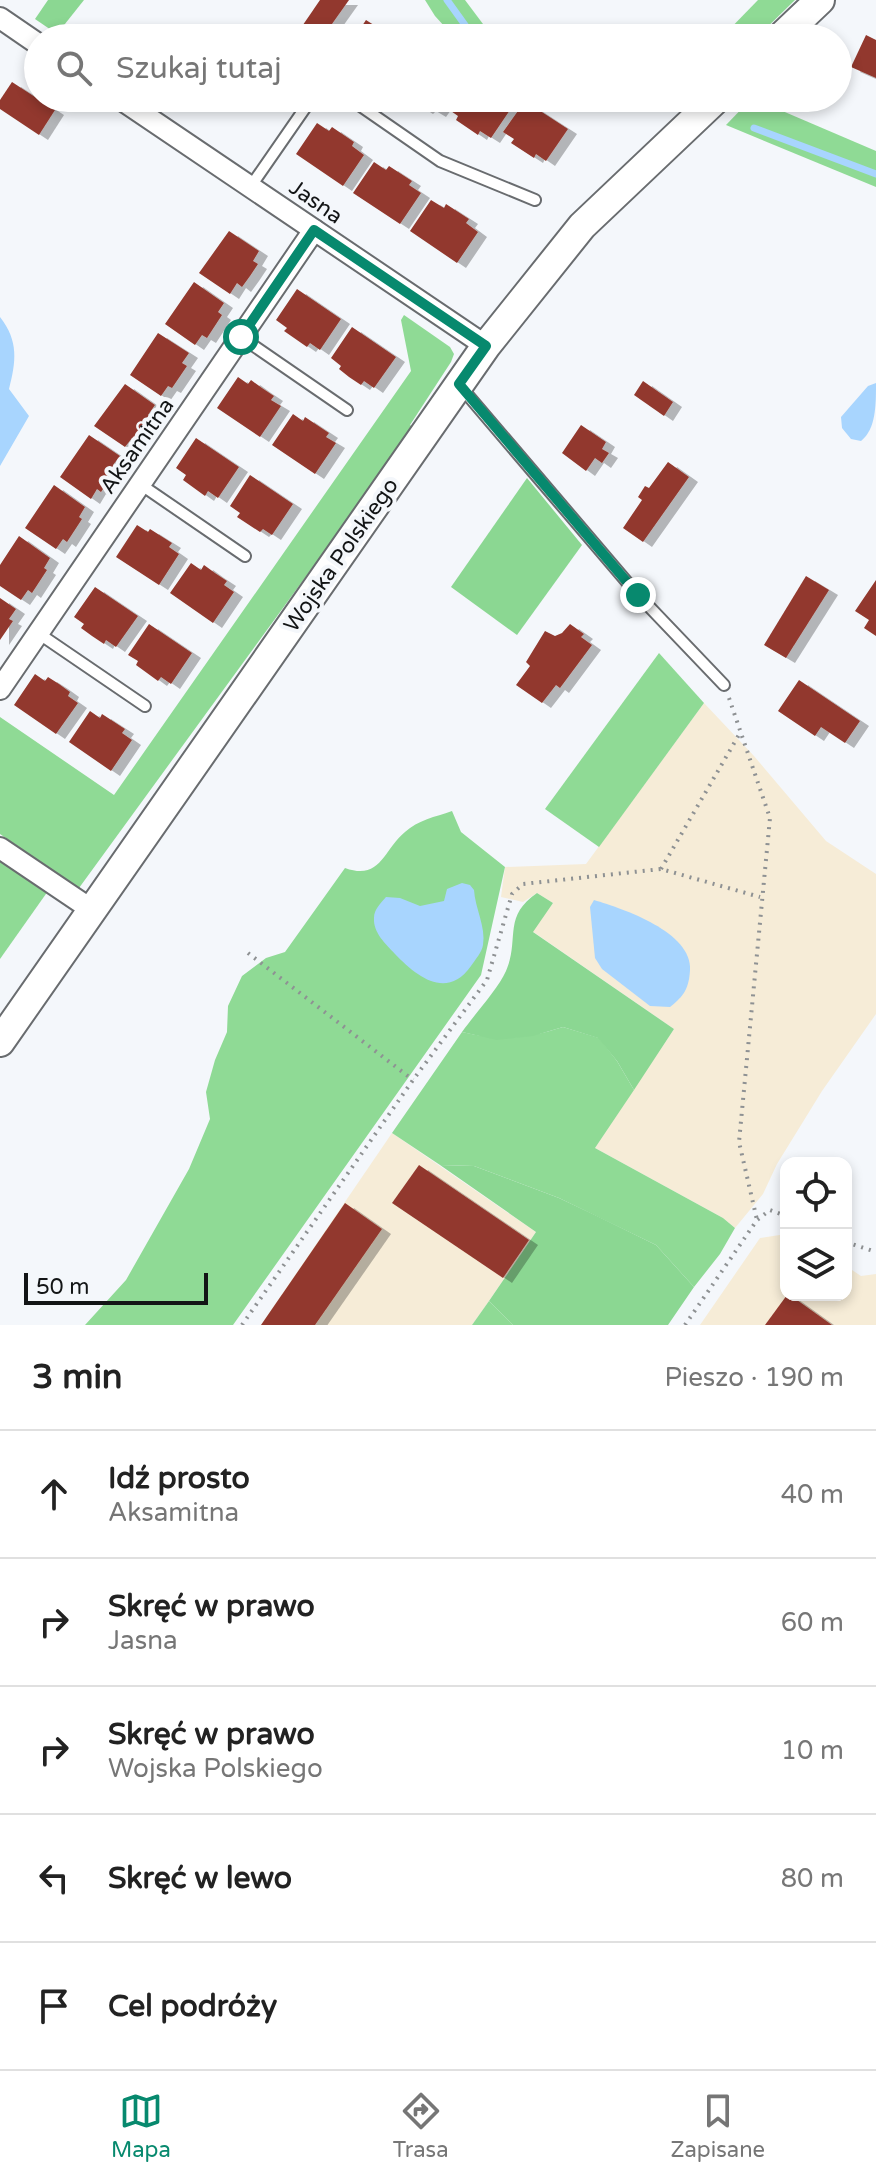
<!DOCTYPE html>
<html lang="pl">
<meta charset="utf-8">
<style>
:root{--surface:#fff;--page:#f6f6f6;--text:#222;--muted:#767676;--line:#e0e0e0;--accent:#07896e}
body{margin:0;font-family:"Varela Round",sans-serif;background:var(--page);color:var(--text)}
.controls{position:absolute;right:24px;bottom:24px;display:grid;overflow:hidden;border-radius:16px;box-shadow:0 4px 12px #0003}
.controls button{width:72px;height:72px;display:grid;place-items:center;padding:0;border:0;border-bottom:2px solid var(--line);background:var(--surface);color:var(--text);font:40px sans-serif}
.scale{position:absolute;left:24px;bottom:20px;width:184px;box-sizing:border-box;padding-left:8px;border:4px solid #131516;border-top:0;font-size:22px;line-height:28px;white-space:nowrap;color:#131516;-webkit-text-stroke:6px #f4f7fb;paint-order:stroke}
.stop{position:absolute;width:24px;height:24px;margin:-18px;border:6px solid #07896e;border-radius:50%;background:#fff}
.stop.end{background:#07896e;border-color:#fff;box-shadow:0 2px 8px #0008}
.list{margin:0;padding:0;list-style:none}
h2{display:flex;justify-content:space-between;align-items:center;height:104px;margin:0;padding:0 32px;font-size:34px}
h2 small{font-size:26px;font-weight:400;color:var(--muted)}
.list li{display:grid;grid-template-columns:52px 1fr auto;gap:24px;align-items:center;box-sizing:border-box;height:128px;padding:0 32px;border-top:2px solid var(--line)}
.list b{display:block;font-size:30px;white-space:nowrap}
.list p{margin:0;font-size:26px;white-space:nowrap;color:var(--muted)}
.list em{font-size:26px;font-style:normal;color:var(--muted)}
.icon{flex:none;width:44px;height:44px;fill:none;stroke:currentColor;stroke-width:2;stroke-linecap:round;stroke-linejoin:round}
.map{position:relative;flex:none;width:876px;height:1325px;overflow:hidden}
.search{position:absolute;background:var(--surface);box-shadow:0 4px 12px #0003;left:24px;right:24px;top:24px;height:88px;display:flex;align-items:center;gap:20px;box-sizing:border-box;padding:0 28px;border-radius:44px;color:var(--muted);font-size:30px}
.sheet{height:744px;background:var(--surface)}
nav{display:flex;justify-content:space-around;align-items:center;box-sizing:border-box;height:112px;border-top:2px solid var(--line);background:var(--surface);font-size:22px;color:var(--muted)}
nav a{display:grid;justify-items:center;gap:4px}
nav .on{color:var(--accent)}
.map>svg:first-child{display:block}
</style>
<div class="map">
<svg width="876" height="1325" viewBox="0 0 876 1325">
<defs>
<filter id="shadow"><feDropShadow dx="9" dy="5" stdDeviation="0" flood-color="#0004"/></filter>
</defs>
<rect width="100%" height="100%" fill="#f4f7fb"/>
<g fill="#f6ecd7">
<path d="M704,703L754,756L826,841L876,874V1014L822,1091L777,1164L763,1194L735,1228L723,1218L595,1148L674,1029L532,931L553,903L537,893L523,902L501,897L505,867L586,864Z"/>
<path d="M392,1133L536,1232L489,1301L472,1325H261Z"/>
<path d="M786,1234V1295H846V1266L861,1276L876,1274V1325H700L760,1238Z"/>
</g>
<g fill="#8fda95">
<path d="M425,0H465L483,24L530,38H455L435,16Z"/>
<path d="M758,0H795L756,38H721Z"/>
<path d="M752,98L876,151V187L726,125Z"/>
<path d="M404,315L450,347L454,354L451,362L410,425L414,428L79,888L0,834V717L114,795L411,371L401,320Z"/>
<path d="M659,653L704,703L599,847L545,809Z"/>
<path d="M452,811L461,832L505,867L481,975L233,1325H85L126,1280L189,1169L210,1119L206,1092L215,1060L227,1032L228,1006L242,976L266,958L285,952L345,868C381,881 383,850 405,832C418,820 435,817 452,811Z"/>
<path d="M0,859L48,891L0,959Z"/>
<path d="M563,1027L599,1038L617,1061L634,1090L595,1148L723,1218L735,1228L720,1254L694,1287L656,1245L559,1198L474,1166L440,1165L392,1133L462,1032C501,1041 525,1039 563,1027Z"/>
<path d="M489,1301L513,1325H472Z"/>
</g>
<g fill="#8bd792">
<path d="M48,0H84L57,34L35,19Z"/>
<path d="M527,478L582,545L517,635L451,587Z"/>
<path d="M537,893L553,903L533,932L674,1029L634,1090L617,1061L598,1038L563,1027L533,1036L497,1040L462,1032C474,1015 498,989 506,971C520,939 502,917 537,893Z"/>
<path d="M440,1165L474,1166L559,1198L599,1217L656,1245L694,1287L668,1325H513L489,1301L536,1232Z"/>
</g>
<g fill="#a8d5fe">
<path d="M0,317C19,341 16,362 9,389L29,416L0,466Z"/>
<path d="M876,383C876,405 876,429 861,441L851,439L842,428L841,417L868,386Z"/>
<path d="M462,883L470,885L474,890C475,908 486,927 483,945C482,952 475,960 471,966C447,1000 417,977 395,954C386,944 373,933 374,918C374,909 381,903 386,897L400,898L420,906L444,901L447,889Z"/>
<path d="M594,900C624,909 692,932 690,970C689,988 684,996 670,1007L650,1006L602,969L595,958L590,907Z"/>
</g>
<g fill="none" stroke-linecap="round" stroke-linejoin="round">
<g stroke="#a8d5fe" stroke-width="7">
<path d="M447,0L470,32L481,38"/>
<path d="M754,128L876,174"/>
</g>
</g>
<g fill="#92392d" filter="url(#shadow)">
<path d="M320,0H349L322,38H294Z"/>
<path d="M366,20L388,34L394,38H354Z"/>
<path d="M866,35L876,40V78L851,67Z"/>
<path d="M12,82L55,110L39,135L0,109V100Z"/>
<path d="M407,98H447L437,112L427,106L424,109Z"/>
<path d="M455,98H499L512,107L491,138L480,131L478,135L456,120L458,116L448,109Z"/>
<path d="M525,101L568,129L546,161L536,154L534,158L511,143L514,139L503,132Z"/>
<path d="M317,123L329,131L332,127L354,142L352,146L364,155L343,186L296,154Z"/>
<path d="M374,162L386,170L389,166L412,181L409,185L421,193L400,224L353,193Z"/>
<path d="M431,200L444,208L446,204L469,219L466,223L478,232L457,263L410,231Z"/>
<path d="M229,231L259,251L253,261L258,264L250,276L242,287L237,283L230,294L199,273Z"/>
<path d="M194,282L224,303L218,312L222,315L207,338L202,335L195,345L165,324Z"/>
<path d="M297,289L341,319L320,350L310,343L307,347L284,331L287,328L276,320Z"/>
<path d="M352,327L396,357L374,388L364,381L361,385L349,377L339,369L341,366L331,358Z"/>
<path d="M158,333L189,353L182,363L187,366L172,388L168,386L161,396L130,375Z"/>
<path d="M238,377L248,384L251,380L262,388L274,396L271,400L281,406L260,437L217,408Z"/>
<path d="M643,381L673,402L664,416L634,395Z"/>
<path d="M125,384L155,405L148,415L152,418L136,440L132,438L125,447L94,426Z"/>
<path d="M293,414L303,421L305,417L329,433L326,437L336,443L315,474L272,445Z"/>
<path d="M581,425L606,442L602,449L609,453L602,463L595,458L586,471L562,453Z"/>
<path d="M89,435L120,456L113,465L117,468L101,492L97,489L91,499L60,477Z"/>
<path d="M196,438L239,467L218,498L208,491L205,496L183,480L186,475L176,468Z"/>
<path d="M668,462L689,477L643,542L623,528L642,500L638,497L645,486L649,488Z"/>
<path d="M250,475L293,504L272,535L263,529L260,532L237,517L240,513L230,506Z"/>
<path d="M54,485L85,507L79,517L82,519L67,542L63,539L56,549L25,528Z"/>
<path d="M137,525L148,532L150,529L172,543L169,547L179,554L159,585L116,557Z"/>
<path d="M19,536L50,558L44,568L47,570L32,593L28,590L21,600L0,586V565Z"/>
<path d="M191,563L201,570L204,565L215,573L227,581L224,585L234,592L213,623L170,593Z"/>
<path d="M806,576L829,590L786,658L764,645Z"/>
<path d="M876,580V636L864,628L869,620L855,611Z"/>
<path d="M95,587L138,616L116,647L106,640L104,644L92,636L81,628L84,624L74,617Z"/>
<path d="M0,598L16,609L9,619L13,621L0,640Z"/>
<path d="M149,624L192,653L171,684L161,677L158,681L136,665L138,661L128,655Z"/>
<path d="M570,624L584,634L581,637L592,645L560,688L556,685L542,703L516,685L530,666L526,662L545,631L555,636L562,633Z"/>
<path d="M35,674L45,681L48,677L59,684L70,692L68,696L78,703L56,734L14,705Z"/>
<path d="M799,680L860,721L845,743L821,727L815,736L778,711Z"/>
<path d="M90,711L100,718L102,714L125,729L122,733L132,740L111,771L69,742Z"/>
<path d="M419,1165L529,1240L503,1278L392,1203Z"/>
<path d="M345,1203L382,1229L315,1325H261Z"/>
<path d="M787,1295H790L832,1325H765Z"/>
</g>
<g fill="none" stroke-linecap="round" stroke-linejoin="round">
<defs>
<g id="lane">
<path d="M349,98L440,161L535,200"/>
<path d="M251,186L312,98"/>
<path d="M241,337L347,410"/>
<path d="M460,386L638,595L724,685"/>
<path d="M140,484L245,556"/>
<path d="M38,633L145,706"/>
</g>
<g id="street">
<path d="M0,18L38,44"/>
<path d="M119,98L486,346"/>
<path d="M0,689L314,230"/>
<path d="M0,848L92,910"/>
</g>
<g id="secondary">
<path d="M780,38L820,0"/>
<path d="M0,1042L486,346L582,226L717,98"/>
</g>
</defs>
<use href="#lane" stroke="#696c6f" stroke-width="14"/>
<use href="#street" stroke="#696c6f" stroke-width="24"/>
<use href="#secondary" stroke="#696c6f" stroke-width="32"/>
<g stroke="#8e9193" stroke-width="4" stroke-dasharray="2 6" stroke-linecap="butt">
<path d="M729,698L770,818L739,1142L757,1220"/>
<path d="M661,869L740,733"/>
<path d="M248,953L413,1080"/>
<path d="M846,1242L876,1252"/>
<path d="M242,1325L413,1080L487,980L512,894L523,884L661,869L760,897"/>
<path d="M685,1325L757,1220L770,1210L786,1216"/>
</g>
<use href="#lane" stroke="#fff" stroke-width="10"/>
<use href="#street" stroke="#fff" stroke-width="20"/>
<use href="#secondary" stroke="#fff" stroke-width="28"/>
</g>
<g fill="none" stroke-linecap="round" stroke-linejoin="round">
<path stroke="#07896e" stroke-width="10" d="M241,337L314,230L486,346L459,384L638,595"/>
</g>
<g text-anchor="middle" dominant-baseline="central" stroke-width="8" stroke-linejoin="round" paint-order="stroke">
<g font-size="22" fill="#131516" stroke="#f4f7fb">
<text transform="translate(316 202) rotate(35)">Jasna</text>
<text transform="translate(137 446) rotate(-55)">Aksamitna</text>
<text transform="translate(341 555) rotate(-55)">Wojska Polskiego</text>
</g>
</g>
</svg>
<div class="controls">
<button><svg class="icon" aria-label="locate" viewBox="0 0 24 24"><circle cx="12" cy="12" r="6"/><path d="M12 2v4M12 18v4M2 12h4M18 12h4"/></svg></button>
<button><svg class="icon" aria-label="layers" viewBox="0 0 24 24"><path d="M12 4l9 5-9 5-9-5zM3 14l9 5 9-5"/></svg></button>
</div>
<div class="scale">50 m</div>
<div class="stop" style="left:241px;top:337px"></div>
<div class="stop end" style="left:638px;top:595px"></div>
<div class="search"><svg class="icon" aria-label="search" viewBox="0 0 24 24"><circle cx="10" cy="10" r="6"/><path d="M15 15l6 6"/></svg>Szukaj tutaj</div>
</div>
<section class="sheet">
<h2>3 min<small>Pieszo · 190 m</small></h2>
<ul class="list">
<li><svg class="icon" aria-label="ahead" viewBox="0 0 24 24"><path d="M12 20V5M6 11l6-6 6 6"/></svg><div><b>Idź prosto</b><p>Aksamitna</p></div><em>40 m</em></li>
<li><svg class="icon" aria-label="right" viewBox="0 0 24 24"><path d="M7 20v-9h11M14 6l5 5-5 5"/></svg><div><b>Skręć w prawo</b><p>Jasna</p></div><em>60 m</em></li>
<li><svg class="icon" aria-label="right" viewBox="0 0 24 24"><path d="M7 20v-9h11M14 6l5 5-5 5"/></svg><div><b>Skręć w prawo</b><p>Wojska Polskiego</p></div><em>10 m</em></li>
<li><svg class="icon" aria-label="left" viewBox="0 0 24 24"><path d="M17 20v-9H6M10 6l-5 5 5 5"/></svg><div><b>Skręć w lewo</b></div><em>80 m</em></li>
<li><svg class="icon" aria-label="arrive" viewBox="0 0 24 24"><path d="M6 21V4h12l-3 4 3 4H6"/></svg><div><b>Cel podróży</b></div></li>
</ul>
</section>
<nav>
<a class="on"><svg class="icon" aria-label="map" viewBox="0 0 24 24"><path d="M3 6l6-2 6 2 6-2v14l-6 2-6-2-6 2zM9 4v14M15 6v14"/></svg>Mapa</a>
<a><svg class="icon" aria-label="directions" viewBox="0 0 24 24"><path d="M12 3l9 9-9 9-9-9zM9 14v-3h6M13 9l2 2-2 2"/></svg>Trasa</a>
<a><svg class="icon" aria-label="saved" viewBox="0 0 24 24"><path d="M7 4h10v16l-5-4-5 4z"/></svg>Zapisane</a>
</nav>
